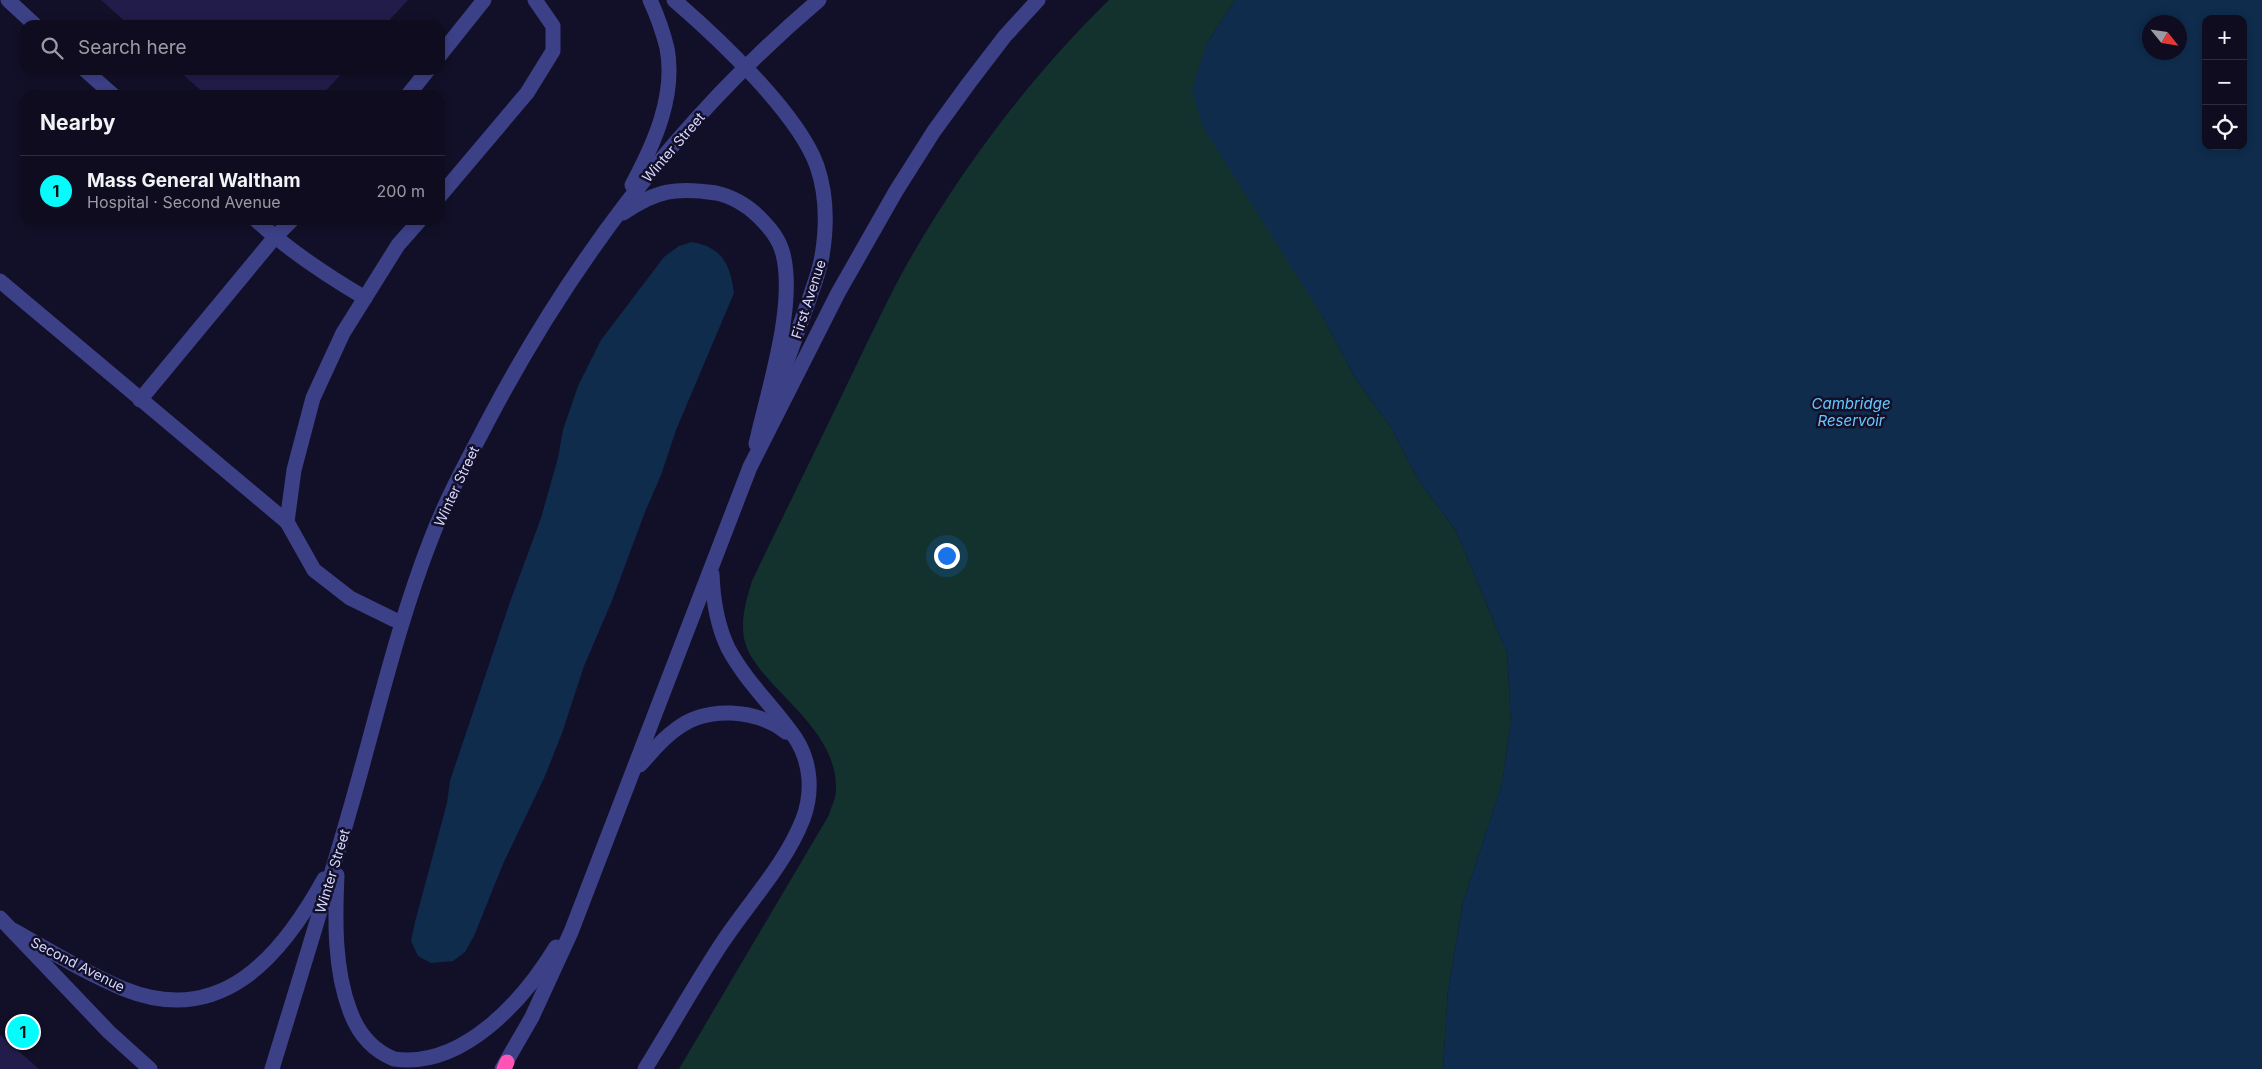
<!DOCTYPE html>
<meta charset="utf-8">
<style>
:root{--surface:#0e0c1e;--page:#1c1a2b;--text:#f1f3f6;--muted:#9b9ba4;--line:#2e2c3c;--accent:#06fcfc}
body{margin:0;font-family:Inter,sans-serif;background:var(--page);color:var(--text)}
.controls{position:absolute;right:15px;top:15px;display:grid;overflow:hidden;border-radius:10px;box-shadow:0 2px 8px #0003}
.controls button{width:45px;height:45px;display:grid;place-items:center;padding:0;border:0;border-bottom:1px solid var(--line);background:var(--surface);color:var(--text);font:25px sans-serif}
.compass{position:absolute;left:2142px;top:15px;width:45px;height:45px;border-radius:50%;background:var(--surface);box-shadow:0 2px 8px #0003;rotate:120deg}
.you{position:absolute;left:946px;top:555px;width:18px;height:18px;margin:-12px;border:4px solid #fff;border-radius:50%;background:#1a73e8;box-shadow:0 0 0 8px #1a73e833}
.badge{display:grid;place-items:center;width:32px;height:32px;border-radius:50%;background:var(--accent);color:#111;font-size:16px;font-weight:700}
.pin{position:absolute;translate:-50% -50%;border:2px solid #fff;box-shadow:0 1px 5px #0006}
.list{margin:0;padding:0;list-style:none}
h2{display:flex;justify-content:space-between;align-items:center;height:65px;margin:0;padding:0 20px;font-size:21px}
h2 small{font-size:16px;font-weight:400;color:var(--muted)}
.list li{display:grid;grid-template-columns:32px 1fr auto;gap:15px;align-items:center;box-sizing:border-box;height:70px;padding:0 20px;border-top:1px solid var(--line)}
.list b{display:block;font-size:19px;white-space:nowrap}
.list p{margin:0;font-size:16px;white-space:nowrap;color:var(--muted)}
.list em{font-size:16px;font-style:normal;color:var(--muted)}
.icon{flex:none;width:28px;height:28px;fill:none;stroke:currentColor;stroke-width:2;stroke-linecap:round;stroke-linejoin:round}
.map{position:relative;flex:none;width:2262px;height:1069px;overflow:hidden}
.search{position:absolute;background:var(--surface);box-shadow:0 2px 8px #0003;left:20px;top:20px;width:425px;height:55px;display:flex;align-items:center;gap:12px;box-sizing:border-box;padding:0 18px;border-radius:15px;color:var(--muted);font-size:19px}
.panel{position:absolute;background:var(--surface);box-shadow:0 2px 8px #0003;left:20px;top:90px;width:425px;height:135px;border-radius:15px}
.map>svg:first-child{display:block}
</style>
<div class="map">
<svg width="2262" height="1069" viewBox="0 0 2262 1069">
<rect width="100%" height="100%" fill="#121028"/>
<path fill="#13322e" d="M1109,0H1235L1206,45L1323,317L1355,378L1390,426L1418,479L1456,531L1507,653L1511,721L1502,784L1463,902L1448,991L1443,1069H679L829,815C831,807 836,798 836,790C837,744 800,714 771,682C762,672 752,660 747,648C738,626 746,601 752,581C782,518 813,456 843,393C864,350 884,306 907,264C962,168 1030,77 1109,0Z"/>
<g fill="#0f2c4d" fill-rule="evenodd">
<path d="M1235,0H2262V1069H1443L1448,991L1463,902L1502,784L1511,721L1507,653L1456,531L1418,479L1390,426L1355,378L1323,317L1203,127L1192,90L1206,45ZM2206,19H2243V146H2206ZM2150,22H2180V52H2150Z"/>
<path d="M692,242C723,248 730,264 734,293L676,430L661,475L645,512L611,603L584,666L562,733L545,776L503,864L474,936L465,952L453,961L431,963L418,956L411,941L415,922L447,803L450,781L510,602L541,518L558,458L563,430L578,386L601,340L664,257L679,246Z"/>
</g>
<g fill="#211c49">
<path d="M101,0H408L385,25H129Z"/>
<path d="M178,70H345L322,95H206Z"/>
<path d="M0,1035L39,1069H0Z"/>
</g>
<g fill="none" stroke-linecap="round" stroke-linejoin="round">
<g stroke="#3c4086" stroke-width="15">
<path d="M8,0L35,25"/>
<path d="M674,0C717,37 798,113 817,166C827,195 827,226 822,256C819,274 811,293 805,311C793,344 781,378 770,411"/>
<path d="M440,55L484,0"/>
<path d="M85,70L113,95"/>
<path d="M408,95L428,70"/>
<path d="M632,185C654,144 676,96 667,48C663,32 657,15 650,0"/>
<path d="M440,196L527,93L553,51V26L535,0"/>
<path d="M623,213C657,190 676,187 716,193C731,196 747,205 758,216C769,227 779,238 783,254C796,306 768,390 756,444"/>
<path d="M256,220C289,251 326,275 365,298"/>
<path d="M0,281L287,522"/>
<path d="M140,400L275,237L292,220"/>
<path d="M401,623L350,598L314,570L287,522L294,470L313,398L343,333L398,245L420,220"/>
<path d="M640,765C651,753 661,740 675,730C706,705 756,709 786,732"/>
<path d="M337,875C335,919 334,969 350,1011C358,1033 372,1050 394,1059C464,1069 525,998 556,947"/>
<path d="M0,918L109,1032L150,1069"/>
<path d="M13,930C49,950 85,973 124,989C221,1028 281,957 324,879"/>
<path d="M272,1069C300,977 329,885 355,792C379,707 399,621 431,539C447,497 469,457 490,417C573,260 682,116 819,0"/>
<path d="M502,1069L532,1017L571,932L750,467L838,293L896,191L934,131L969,83L1005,36L1038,0"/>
<path d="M645,1069C671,1027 695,984 722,943C749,902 785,865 803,819C813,792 811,763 796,739C775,708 746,682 728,648C717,625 713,600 712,574"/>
</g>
<path stroke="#fd54b6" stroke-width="15" d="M504,1069L507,1062"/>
</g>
<g text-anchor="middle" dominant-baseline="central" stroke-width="5" stroke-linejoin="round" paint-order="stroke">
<g font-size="14" fill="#d8d7ff" stroke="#121028">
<text transform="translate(673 147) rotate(-49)">Winter Street</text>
<text transform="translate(808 299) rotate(-72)">First Avenue</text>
<text transform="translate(456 486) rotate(-65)">Winter Street</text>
<text transform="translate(332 871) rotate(-73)">Winter Street</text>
<text transform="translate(78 964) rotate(27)">Second Avenue</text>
</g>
<g font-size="15" font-style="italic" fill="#67c7fd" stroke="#121028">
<text x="1851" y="403">Cambridge<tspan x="1851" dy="17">Reservoir</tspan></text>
</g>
</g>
</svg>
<div class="controls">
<button>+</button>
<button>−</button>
<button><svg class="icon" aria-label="locate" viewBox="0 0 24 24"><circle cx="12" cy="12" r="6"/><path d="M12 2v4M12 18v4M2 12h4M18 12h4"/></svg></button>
</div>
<svg class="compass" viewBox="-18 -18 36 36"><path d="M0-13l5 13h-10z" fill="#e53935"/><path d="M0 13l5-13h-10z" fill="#9b9ba4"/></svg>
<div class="you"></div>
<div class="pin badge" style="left:23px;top:1032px">1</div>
<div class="search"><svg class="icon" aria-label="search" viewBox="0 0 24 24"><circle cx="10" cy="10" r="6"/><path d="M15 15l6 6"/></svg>Search here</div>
<section class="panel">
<h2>Nearby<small></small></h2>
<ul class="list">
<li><span class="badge">1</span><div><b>Mass General Waltham</b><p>Hospital · Second Avenue</p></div><em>200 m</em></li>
</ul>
</section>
</div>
